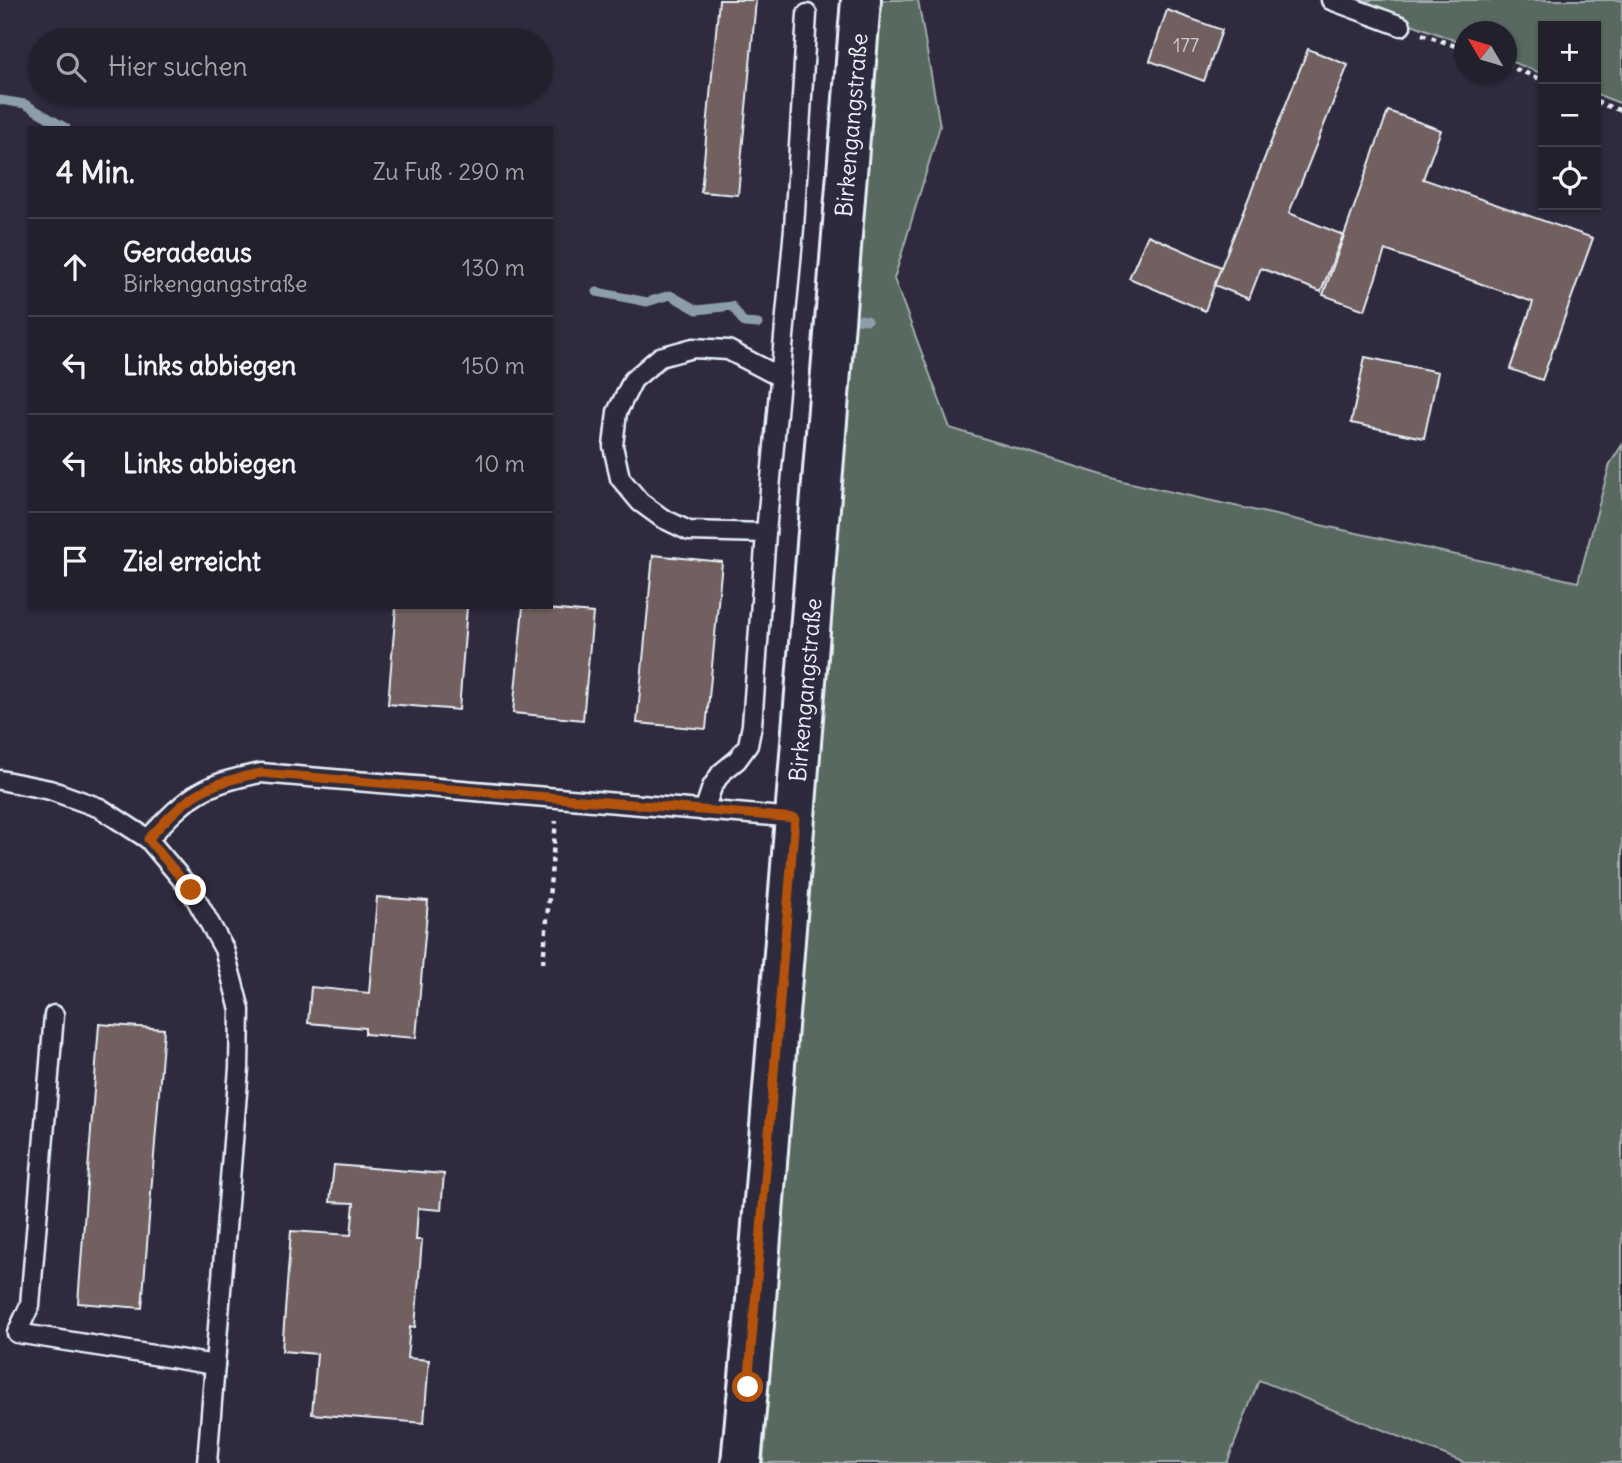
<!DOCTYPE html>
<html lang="de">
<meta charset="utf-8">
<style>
:root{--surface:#23202e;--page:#2b2836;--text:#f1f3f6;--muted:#a3a3aa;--line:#403e4a}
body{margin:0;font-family:Delius,sans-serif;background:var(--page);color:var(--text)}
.controls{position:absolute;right:21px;top:21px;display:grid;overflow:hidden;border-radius:0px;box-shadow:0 2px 5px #0004}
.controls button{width:63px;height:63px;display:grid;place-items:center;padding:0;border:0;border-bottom:2px solid var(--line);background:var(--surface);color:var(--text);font:35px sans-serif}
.compass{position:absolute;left:1454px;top:21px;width:63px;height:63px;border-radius:50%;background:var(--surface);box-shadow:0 2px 5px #0004;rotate:308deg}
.stop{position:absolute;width:21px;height:21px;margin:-16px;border:5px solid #b45309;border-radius:50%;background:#fff}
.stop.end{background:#b45309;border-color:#fff;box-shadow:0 2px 7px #0008}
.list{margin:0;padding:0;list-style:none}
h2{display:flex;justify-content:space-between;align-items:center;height:91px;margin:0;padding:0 28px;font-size:30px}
h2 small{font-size:23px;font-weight:400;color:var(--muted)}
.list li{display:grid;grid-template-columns:46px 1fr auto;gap:21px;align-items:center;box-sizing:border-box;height:98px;padding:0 28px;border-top:2px solid var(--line)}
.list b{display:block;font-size:26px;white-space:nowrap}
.list p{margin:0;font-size:23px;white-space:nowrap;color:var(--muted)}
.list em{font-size:23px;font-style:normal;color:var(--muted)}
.icon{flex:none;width:38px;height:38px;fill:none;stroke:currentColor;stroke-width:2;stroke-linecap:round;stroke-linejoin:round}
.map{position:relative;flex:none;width:1622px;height:1463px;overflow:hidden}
.search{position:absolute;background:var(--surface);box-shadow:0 2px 5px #0004;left:28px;top:28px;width:525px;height:77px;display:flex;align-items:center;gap:18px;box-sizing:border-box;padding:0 24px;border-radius:38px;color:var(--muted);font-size:26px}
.panel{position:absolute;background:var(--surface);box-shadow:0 2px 5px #0004;left:28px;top:126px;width:525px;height:483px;border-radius:0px}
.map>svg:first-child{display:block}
</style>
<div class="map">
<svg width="1622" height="1463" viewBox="0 0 1622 1463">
<rect width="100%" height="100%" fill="#2f2a3d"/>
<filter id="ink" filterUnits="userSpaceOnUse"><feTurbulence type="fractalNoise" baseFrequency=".0143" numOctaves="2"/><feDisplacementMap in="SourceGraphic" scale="14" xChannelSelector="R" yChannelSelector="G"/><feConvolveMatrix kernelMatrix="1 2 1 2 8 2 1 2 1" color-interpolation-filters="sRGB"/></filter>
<g filter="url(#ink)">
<g fill="#596960" stroke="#a0adac" stroke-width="2">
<path d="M880,0H918L940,126L894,279L950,428L1122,481L1578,582L1610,464L1622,445V1463H1465L1259,1380L1227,1463H763Z"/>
<path d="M1349,0H1622V104L1596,94V26H1543V74L1507,60L1506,32H1464V44Z"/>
</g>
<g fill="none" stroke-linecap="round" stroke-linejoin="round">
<g stroke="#8b9eaa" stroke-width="9">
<path d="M0,100L25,104L66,128"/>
<path d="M597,292L647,302L670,295L697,310L732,306L744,323L758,324"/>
<path d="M858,319L867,320"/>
</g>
</g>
<g fill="#725f5e" stroke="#e8f1f8" stroke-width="2">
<path d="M719,0H756L738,195L701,192Z"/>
<path d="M1167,10L1222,30L1204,81L1150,61Z"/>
<path d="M1308,49L1348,65L1289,213L1343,235L1321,292L1261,268L1249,299L1214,285Z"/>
<path d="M1388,111L1441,130L1423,179L1593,238L1542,380L1510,369L1533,302L1385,250L1365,310L1323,295Z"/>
<path d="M1148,235L1221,267L1205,311L1129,278Z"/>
<path d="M1365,357L1438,372L1424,438L1351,423Z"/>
<path d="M653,555L722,562L706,729L637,723Z"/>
<path d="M396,607H467L459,710L388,704Z"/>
<path d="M523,607L593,613L583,720L513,713Z"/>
<path d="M377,897L428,901L416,1038L365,1034V1028L308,1023L311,987L369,993Z"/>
<path d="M99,1024L164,1029L142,1308L78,1303Z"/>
<path d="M334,1165L444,1174L441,1210L418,1208L416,1240H422L415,1327H410L407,1358L429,1360L424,1423L312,1414L317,1354L282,1351L291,1231L351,1235L354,1203L330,1202Z"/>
</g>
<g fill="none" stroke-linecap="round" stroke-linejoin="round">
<defs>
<g id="service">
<path d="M1331,0L1401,26"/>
<path d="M766,533L689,531L662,518L640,502L620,478L613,446L617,412L633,380L660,357L693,348L728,350L780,377"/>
<path d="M0,780L50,790L100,808L148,839L191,890L224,949L240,1010L239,1068L207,1463"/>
<path d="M704,811L712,787L721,773L737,760L748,745L752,725L766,533L794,228L807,14"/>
<path d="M148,839C189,795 202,784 261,773L795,818"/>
<path d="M54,1015L30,1305L17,1333L215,1365"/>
</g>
<path id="tertiary" d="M741,1463L754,1324L861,0"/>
</defs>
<use href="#service" stroke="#e8f1f8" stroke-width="23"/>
<use href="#tertiary" stroke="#e8f1f8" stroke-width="44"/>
<g stroke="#e8f1f8" stroke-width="4.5" stroke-dasharray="5 5" stroke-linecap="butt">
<path d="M1422,34L1464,49"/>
<path d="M1506,65L1543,80"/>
<path d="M1596,102L1622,111"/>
<path d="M543,963L556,821"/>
</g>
<use href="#service" stroke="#2f2a3d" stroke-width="18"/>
<use href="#tertiary" stroke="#2f2a3d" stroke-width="38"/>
</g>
</g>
<g fill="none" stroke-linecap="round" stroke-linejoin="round" filter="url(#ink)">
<path stroke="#b45309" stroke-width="9" d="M191,890L148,839C189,795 202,784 261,773L795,818L748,1387"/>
</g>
<g text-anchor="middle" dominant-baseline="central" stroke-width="5" stroke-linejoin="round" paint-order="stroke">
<g font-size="19" fill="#caccd2">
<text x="1186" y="45">177</text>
</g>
<g font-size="23" fill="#e8f1f8" stroke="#2f2a3d">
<text transform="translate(851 125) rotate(-85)">Birkengangstraße</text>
<text transform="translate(805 690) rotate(-85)">Birkengangstraße</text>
</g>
</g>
</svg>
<div class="controls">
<button>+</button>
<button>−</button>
<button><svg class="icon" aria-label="locate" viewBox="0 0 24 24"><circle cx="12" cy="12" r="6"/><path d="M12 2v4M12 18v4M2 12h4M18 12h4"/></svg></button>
</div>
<svg class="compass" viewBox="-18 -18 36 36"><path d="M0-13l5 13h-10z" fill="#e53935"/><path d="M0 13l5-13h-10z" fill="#a3a3aa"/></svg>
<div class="stop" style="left:748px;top:1387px"></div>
<div class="stop end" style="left:191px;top:890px"></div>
<div class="search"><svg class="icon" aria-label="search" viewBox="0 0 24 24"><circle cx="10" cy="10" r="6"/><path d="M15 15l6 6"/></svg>Hier suchen</div>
<section class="panel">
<h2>4 Min.<small>Zu Fuß · 290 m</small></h2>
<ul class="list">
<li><svg class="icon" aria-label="ahead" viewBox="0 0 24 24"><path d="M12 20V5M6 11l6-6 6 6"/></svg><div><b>Geradeaus</b><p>Birkengangstraße</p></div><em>130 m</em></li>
<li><svg class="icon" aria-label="left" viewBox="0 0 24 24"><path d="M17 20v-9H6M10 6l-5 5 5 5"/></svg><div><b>Links abbiegen</b></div><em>150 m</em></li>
<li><svg class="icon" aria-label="left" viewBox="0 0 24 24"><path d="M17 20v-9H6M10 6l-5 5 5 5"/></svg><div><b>Links abbiegen</b></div><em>10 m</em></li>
<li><svg class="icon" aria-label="arrive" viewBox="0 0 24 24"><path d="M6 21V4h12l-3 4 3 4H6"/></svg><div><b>Ziel erreicht</b></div></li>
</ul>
</section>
</div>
